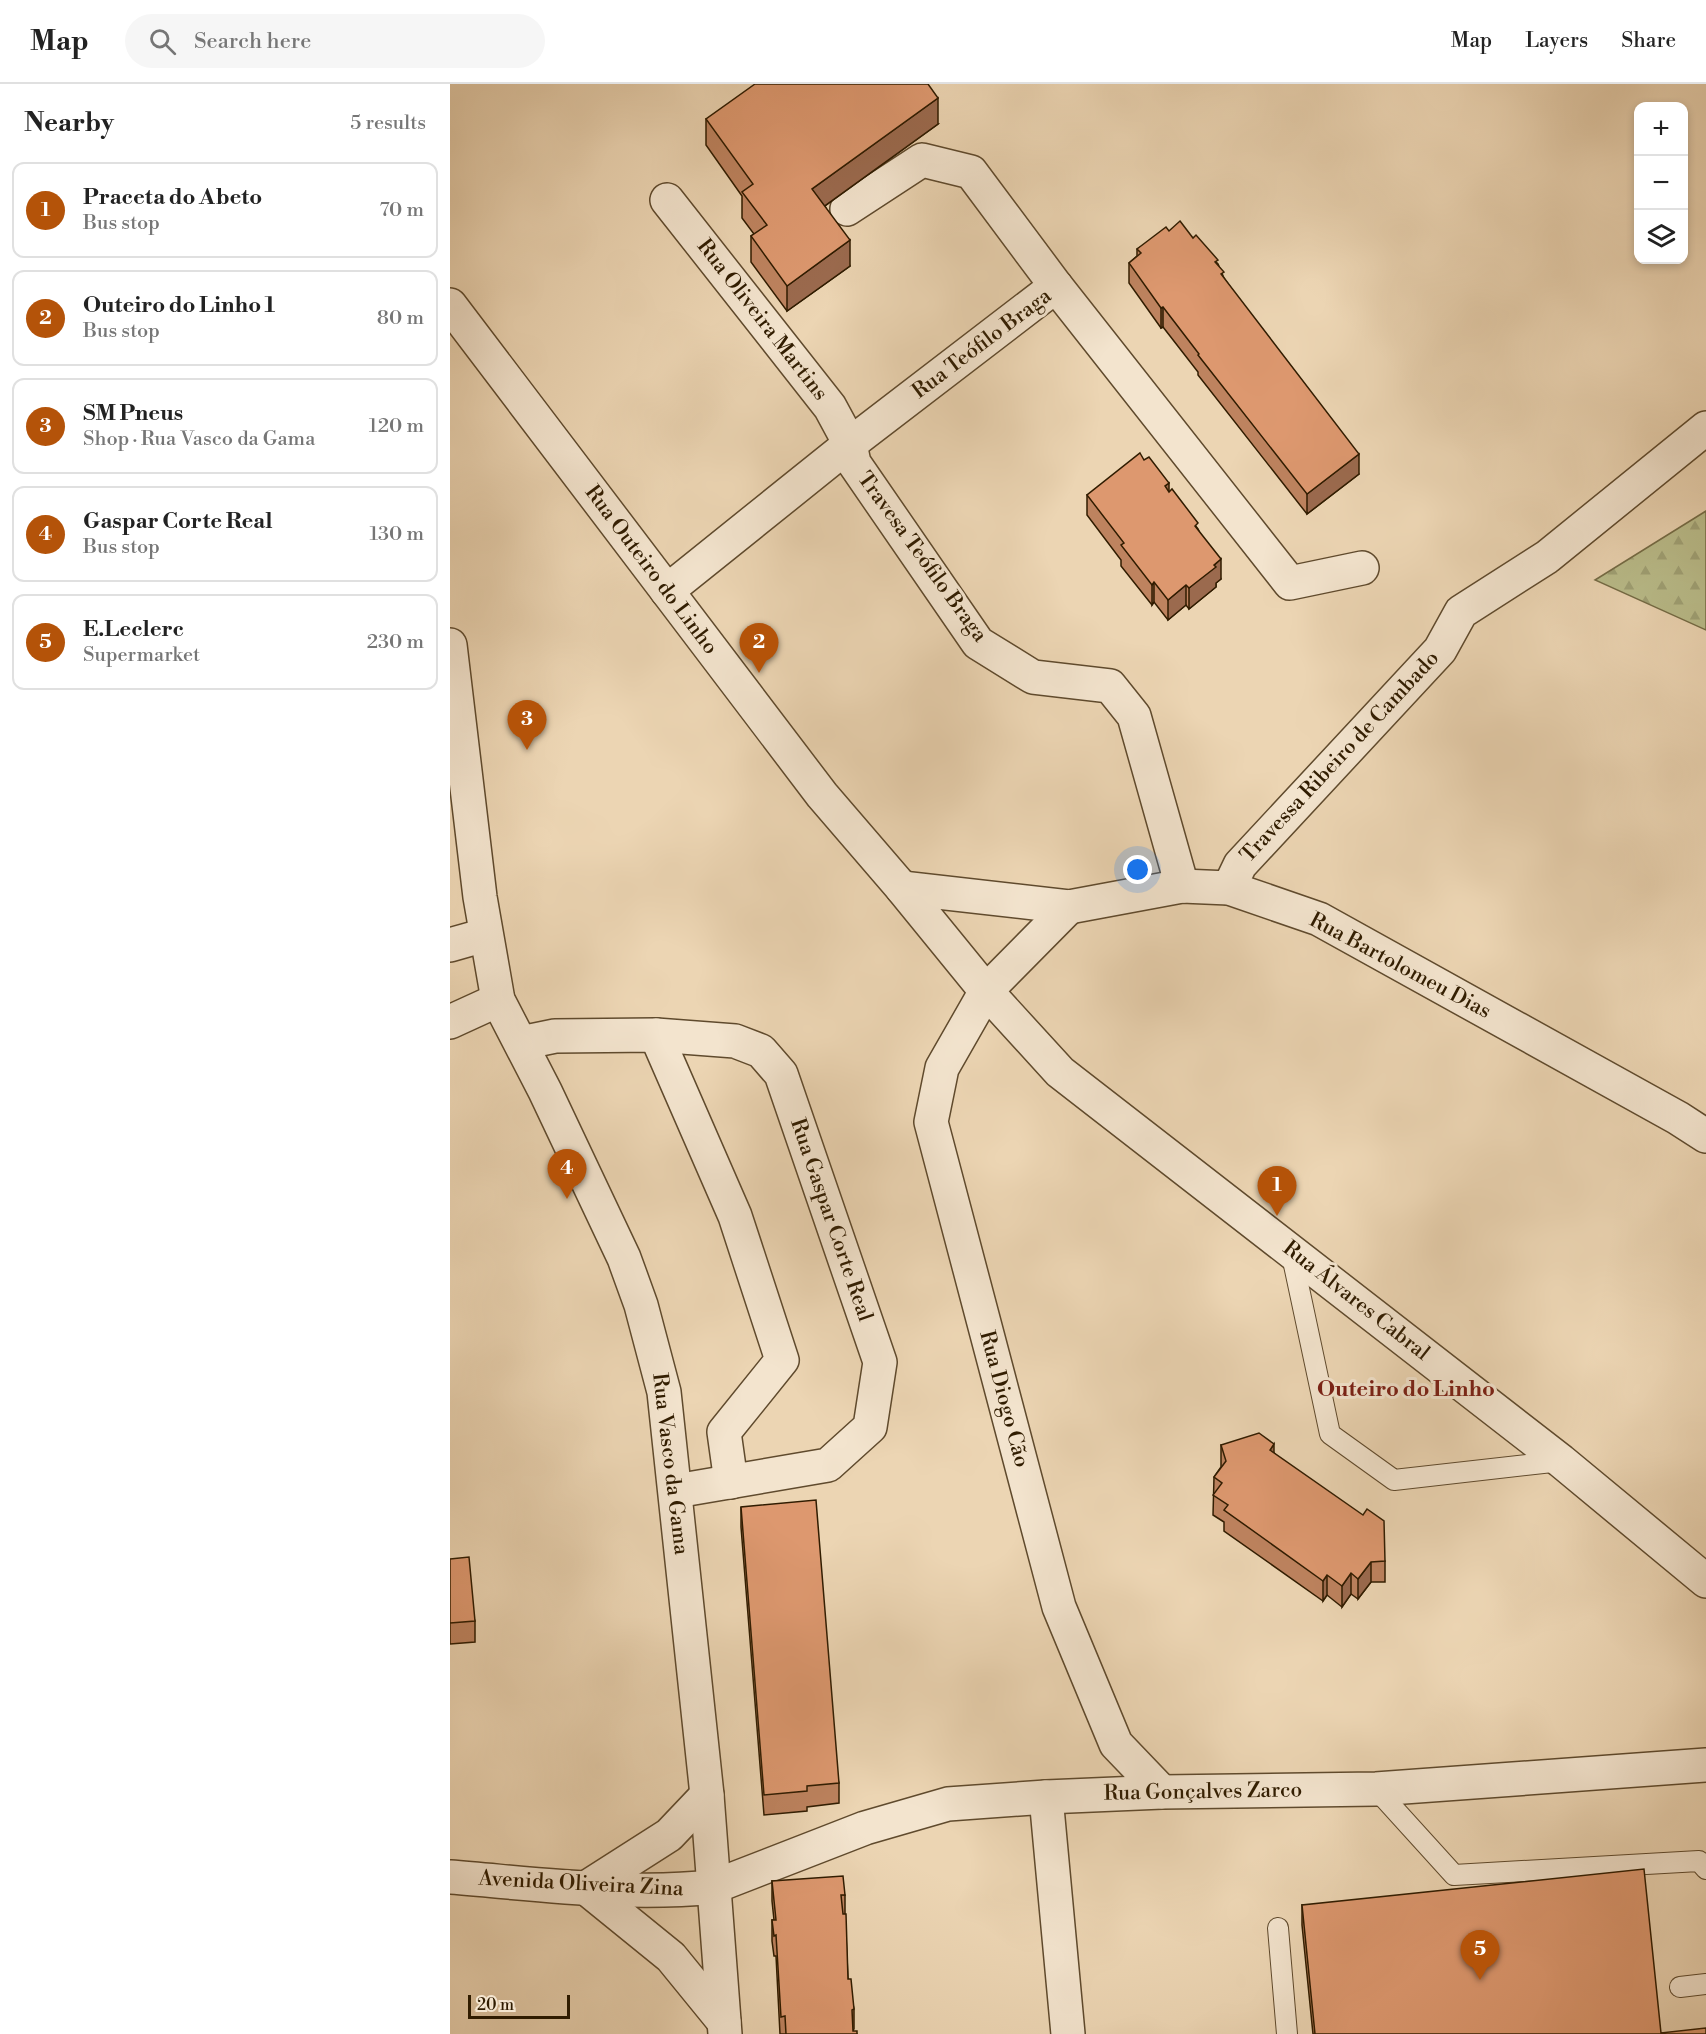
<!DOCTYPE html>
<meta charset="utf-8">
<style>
:root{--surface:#fff;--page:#f6f6f6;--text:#222;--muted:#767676;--line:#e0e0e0;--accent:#b45309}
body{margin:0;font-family:"Libre Bodoni",serif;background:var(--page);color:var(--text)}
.controls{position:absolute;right:18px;top:18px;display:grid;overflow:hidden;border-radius:12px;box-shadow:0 3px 9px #0003}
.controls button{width:54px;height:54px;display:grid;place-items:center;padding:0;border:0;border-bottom:2px solid var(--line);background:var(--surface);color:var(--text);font:30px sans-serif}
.scale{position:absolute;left:18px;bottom:15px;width:102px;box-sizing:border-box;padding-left:6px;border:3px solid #301c00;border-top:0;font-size:16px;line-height:21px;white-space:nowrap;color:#301c00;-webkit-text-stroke:4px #f3e4ce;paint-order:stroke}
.you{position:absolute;left:688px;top:786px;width:21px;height:21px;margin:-15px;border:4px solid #fff;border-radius:50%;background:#1a73e8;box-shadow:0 0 0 9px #1a73e833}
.badge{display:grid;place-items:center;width:39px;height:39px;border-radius:50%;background:var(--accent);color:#fff;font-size:20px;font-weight:700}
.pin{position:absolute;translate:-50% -50px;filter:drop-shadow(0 2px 3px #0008)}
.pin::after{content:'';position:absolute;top:32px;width:21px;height:18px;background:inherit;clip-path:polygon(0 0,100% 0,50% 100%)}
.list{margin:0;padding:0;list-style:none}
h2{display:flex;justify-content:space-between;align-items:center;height:78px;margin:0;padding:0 24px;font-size:26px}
h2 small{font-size:20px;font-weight:400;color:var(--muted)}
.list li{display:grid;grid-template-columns:39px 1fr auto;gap:18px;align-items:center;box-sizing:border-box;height:96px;margin:0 12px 12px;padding:0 12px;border:2px solid var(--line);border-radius:12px}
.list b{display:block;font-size:22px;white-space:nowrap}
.list p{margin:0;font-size:20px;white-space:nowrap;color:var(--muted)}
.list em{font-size:20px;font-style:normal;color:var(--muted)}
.icon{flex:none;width:33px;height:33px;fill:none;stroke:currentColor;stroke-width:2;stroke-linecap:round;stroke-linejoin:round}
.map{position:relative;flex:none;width:1256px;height:1950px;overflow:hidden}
header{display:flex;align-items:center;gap:36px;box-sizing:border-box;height:84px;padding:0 30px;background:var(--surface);border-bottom:2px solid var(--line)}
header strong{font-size:28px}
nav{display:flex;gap:33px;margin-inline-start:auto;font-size:21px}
.search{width:420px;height:54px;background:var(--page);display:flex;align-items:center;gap:15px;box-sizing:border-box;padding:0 21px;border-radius:33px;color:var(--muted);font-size:22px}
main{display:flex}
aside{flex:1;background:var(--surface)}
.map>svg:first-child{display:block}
</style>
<header>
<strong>Map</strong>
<div class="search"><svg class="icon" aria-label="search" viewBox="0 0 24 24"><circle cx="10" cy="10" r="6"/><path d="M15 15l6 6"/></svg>Search here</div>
<nav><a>Map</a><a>Layers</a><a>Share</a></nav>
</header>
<main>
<aside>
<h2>Nearby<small>5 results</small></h2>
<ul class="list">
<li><span class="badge">1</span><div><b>Praceta do Abeto</b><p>Bus stop</p></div><em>70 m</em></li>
<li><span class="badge">2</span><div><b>Outeiro do Linho 1</b><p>Bus stop</p></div><em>80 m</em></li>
<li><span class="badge">3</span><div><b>SM Pneus</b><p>Shop · Rua Vasco da Gama</p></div><em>120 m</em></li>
<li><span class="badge">4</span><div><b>Gaspar Corte Real</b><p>Bus stop</p></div><em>130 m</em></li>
<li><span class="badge">5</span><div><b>E.Leclerc</b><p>Supermarket</p></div><em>230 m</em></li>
</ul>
</aside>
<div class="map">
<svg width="1256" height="1950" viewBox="0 0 1256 1950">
<defs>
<pattern id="forest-firs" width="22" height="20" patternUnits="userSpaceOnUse" patternTransform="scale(1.5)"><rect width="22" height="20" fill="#babd8b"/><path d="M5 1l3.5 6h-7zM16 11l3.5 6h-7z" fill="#a0a276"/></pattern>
</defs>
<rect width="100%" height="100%" fill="#ecd5b3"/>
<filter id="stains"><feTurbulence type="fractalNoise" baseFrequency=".00333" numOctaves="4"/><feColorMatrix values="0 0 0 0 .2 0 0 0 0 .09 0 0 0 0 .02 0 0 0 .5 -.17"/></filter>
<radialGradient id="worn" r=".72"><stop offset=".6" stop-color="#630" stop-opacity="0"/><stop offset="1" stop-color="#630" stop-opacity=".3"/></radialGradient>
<path fill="url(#forest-firs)" stroke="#756c46" stroke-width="1.5" d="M1256,427V546L1145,496Z"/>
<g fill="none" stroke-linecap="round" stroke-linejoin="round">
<defs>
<g id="service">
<path d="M841,1167L880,1350L944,1396L1111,1377"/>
<path d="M926,1705L1004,1791L1249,1777L1256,1785"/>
<path d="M828,1844L837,1950"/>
<path d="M1230,1903L1256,1900"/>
</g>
<g id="minor">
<path d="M217,116L380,323L400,360L404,379L528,559L583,593L660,602L684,632L732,802"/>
<path d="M397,125L472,76L521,88L606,202L840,499L912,484"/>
<path d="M0,221L372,711L452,804L536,907L610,988L1111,1377L1256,1497"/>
<path d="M217,507L400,360L606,202"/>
<path d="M452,804L619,823L732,802L779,804L869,835L1228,1034L1256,1052"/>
<path d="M779,804L790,781L990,566L1011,528L1097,473L1256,344"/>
<path d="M619,823L536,907L492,984L481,1038L609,1523L666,1660L712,1708"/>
<path d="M0,861L35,851"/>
<path d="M0,938L48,916"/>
<path d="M206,951L285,1132L332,1276L274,1348L281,1398"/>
<path d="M71,959L105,952L206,951L285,957L311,967L331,990L430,1278L420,1343L378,1381L226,1407"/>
<path d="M596,1713L618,1950"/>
<path d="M263,1803L415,1744L498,1720L596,1713L712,1708L926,1705L1256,1681"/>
</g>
<g id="tertiary">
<path d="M0,561L30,813L48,916L95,1007L174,1174L191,1221L214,1308L257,1711L275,1950"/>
<path d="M0,1793C87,1800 176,1812 263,1803"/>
<path d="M136,1804L221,1873L274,1938"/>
<path d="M136,1804L219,1751L257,1711"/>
</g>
</defs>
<use href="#service" stroke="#5f4a2d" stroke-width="22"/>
<use href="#minor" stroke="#5f4a2d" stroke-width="36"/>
<use href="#tertiary" stroke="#5f4a2d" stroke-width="36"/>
<use href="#service" stroke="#f3e4ce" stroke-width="20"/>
<use href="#minor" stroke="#f3e4ce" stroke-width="33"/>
<use href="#tertiary" stroke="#f3e4ce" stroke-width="33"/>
</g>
<g fill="#be835f" stroke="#301c00" stroke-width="1.5">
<path d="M256,35L488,40L375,122L400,182L337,227L301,178V152L304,150L292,134V112L256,61Z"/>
<path d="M719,147L743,154L768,180L774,194L909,390L857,430L748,291V288L713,243L711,244L679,199V179L687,172V165Z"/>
<path d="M719,408L748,445L771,495L766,499V503L739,525L736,521L718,536L704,518L702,521L671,482V476L637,431V411Z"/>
<path d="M771,1361L824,1369L935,1477V1498H921L908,1515L901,1510L892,1523L877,1511L873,1517L774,1447V1438L763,1431L764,1393L771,1383Z"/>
<path d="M291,1423L389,1699V1719L357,1723V1727L314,1731L291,1443Z"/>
<path d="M0,1475L25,1537V1558L0,1560Z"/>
<path d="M322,1797L395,1811V1830L398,1895L404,1925V1945L403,1946V1947L407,1950H330L326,1872H324L322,1857V1836H324L322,1817Z"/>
<path d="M852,1821L1211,1949L1256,1950H863L852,1841Z"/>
</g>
<g fill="#9b6a4e" stroke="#301c00" stroke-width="1.5">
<path d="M488,14V40L362,131V105Z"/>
<path d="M400,156V182L337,227V202Z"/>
<path d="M713,223V243L711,244V224Z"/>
<path d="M909,370V390L857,430V410Z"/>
<path d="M719,399V419L715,402Z"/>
<path d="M771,475V495L766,499V503L739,525V504Z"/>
<path d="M704,498V518L702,521V501Z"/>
<path d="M736,501V521L718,536V516Z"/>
<path d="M824,1360V1380L820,1366Z"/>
<path d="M921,1478V1498L908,1515V1495Z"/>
<path d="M901,1489V1510L892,1523V1502Z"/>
<path d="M877,1491V1511L873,1517V1497Z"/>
</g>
<g fill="#dd986f" stroke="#301c00" stroke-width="1.5">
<path d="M305,0H478L488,14L362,105L400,156L337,202L301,152L317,141L292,108L303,100L256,35Z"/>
<path d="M730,137L743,154L746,151L768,176L765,178L774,188L771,190L909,370L857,410L748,271L749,270L713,223L711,224L679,179L691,169L687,165L716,143L719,147Z"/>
<path d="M690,369L694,376L699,373L719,399L715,402L719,408L722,405L748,439L745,442L771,475L764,481L766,483L739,504L736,501L718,516L704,498L702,501L671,461L674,459L637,411Z"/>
<path d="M809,1349L824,1360L820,1366L913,1431L917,1425L934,1437L935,1477L921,1478L908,1495L901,1489L892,1502L877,1491L873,1497L774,1426L778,1421L763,1411L772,1399L764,1393L776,1377L771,1361Z"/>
<path d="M366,1416L389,1699L357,1702V1707L314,1711L291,1423Z"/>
<path d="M19,1473L25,1537L0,1539V1475Z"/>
<path d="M1194,1785L1211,1949L1256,1944V1950H865L852,1821Z"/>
<path d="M393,1792L395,1811H391L393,1830H396L398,1895H401L404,1925L402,1926L403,1947H407V1950H336L335,1932L331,1933L326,1851L324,1852L322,1836H326L322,1797Z"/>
</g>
<g text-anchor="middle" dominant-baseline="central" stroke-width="6" stroke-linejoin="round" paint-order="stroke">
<g font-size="21" fill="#301c00" stroke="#f3e4ce">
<text transform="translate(312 236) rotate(52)">Rua Oliveira Martins</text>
<text transform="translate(532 260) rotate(-37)">Rua Teófilo Braga</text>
<text transform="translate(472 473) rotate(54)">Travesa Teófilo Braga</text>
<text transform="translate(201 486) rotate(53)">Rua Outeiro do Linho</text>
<text transform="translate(890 673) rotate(-47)">Travessa Ribeiro de Cambado</text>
<text transform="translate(950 882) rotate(28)">Rua Bartolomeu Dias</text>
<text transform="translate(381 1136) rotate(71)">Rua Gaspar Corte Real</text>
<text transform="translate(906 1217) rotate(38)">Rua Álvares Cabral</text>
<text transform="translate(554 1315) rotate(75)">Rua Diogo Cão</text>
<text transform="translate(220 1380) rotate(83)">Rua Vasco da Gama</text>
<text transform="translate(753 1708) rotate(-1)">Rua Gonçalves Zarco</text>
<text transform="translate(131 1800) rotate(3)">Avenida Oliveira Zina</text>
</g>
<g font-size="22" font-weight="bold" fill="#7a1f14" stroke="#f3e4ce">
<text x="956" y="1305">Outeiro do Linho</text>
</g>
</g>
<rect width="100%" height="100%" filter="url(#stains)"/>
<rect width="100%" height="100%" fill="url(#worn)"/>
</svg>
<div class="controls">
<button>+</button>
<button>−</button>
<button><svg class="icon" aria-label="layers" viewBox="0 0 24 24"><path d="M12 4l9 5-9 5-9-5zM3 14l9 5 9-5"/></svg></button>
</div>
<div class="scale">20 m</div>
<div class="you"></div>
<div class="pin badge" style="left:827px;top:1132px">1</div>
<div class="pin badge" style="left:309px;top:589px">2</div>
<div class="pin badge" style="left:77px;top:666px">3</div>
<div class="pin badge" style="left:117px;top:1115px">4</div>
<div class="pin badge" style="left:1030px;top:1896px">5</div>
</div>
</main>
